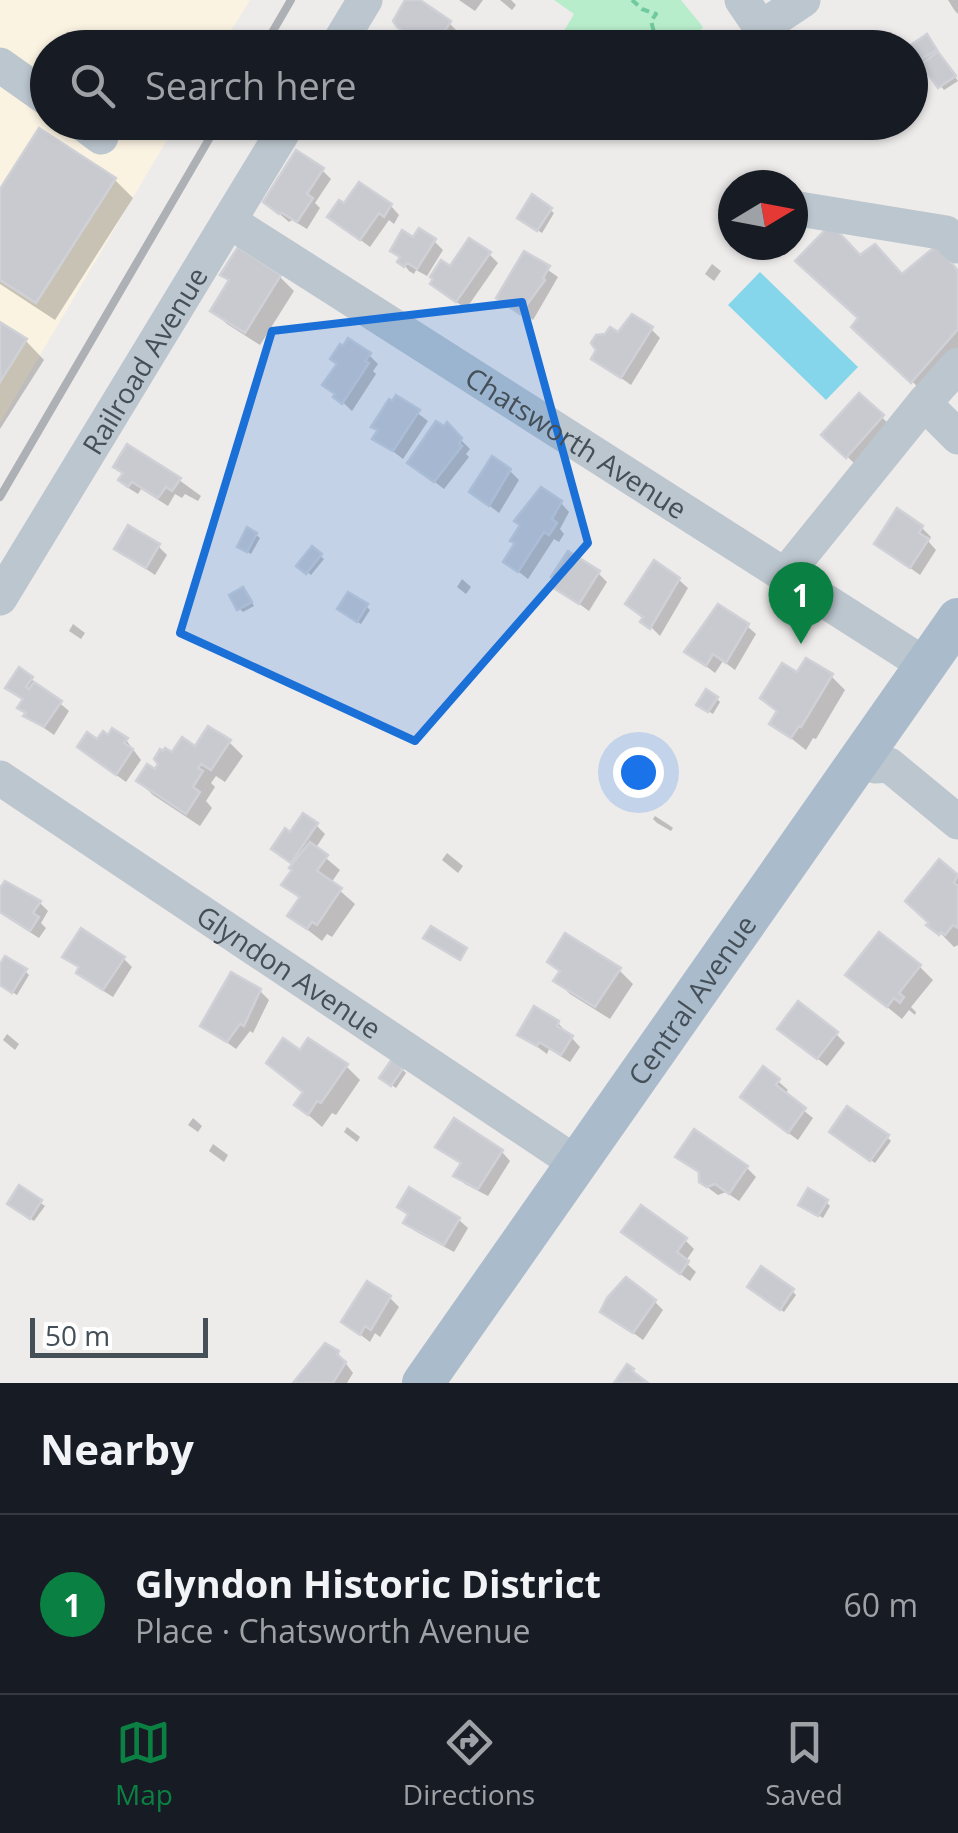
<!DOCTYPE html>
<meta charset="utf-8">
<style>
:root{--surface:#171b24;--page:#242831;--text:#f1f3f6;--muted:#9ea1a6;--line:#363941;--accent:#0b8043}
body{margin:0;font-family:"Open Sans",sans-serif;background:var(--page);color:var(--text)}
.compass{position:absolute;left:718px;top:170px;width:90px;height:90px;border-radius:50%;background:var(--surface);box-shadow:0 2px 8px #0004;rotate:80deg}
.scale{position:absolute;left:30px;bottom:25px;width:178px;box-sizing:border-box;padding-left:10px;border:5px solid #444f58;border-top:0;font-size:28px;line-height:35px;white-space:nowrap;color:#444f58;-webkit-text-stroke:8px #fff;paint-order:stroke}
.you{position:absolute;left:638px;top:772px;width:35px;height:35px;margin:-25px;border:8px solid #fff;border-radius:50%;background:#1a73e8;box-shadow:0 0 0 15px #1a73e833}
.badge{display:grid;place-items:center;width:65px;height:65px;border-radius:50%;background:var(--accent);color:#fff;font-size:32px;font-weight:700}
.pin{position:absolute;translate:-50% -82px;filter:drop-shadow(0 2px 5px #0008)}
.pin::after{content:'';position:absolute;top:52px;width:35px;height:30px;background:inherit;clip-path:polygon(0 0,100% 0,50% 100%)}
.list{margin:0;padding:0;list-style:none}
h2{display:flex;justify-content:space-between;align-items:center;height:130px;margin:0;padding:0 40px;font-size:42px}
h2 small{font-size:32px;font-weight:400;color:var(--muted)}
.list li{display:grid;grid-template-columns:65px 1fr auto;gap:30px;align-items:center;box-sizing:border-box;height:180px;padding:0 40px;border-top:2px solid var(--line)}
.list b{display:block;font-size:38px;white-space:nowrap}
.list p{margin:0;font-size:32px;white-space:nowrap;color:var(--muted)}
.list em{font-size:32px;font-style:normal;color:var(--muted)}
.icon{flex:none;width:55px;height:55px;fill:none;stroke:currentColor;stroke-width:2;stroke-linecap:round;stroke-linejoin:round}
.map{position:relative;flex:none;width:958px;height:1383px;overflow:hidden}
.search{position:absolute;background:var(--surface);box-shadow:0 2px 8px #0004;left:30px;right:30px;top:30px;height:110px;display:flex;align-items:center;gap:25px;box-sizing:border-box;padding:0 35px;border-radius:55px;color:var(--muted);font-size:38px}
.sheet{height:310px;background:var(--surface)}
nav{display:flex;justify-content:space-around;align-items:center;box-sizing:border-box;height:140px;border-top:2px solid var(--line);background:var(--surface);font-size:28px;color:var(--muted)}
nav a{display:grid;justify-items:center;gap:5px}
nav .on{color:var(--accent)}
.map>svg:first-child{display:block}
</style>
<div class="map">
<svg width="958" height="1383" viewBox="0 0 958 1383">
<rect width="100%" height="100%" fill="#eeebeb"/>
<path fill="#fbf3e2" d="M0,0H250L221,47L48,48V122L177,123L0,423Z"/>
<path fill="#b8edcc" d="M554,0H681L703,27L689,47H565L558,41L574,14Z"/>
<path fill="#85d6ea" d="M760,272L858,367L826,400L728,305Z"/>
<g fill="#0003">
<path d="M409,0L449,23L458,32L448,48H430L405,30Z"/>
<path d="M459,0H483L475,11Z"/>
<path d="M500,0H511L516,5L512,10Z"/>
<path d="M948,0H958V14L955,11Z"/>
<path d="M930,41L958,81L944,90L924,64L910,72V48Z"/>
<path d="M464,122H479L474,130Z"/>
<path d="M493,122L504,131L499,137L488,128Z"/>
<path d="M322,170L331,179L315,203L320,208L307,229L292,220L289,222L275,210Z"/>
<path d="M115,180L133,198L55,320L0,284V194Z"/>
<path d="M344,206H391L399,215L394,224L389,220L370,247L330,217Z"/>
<path d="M550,210L554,213L542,233L524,221Z"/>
<path d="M414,240L434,241L443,250L427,276L416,270L414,274L409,271L393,250Z"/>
<path d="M937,248L958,270V368L931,399L873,345L860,319V257L903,276Z"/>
<path d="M239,251L280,277L294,291L260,345L227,324L213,310L231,282Z"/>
<path d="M489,254L498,263L466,309L433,284L451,270Z"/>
<path d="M525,254L558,277L533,320L499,298Z"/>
<path d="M712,264L721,271L714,281L705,274Z"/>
<path d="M0,325L26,341L44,360L0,429Z"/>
<path d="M651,329L660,338L631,385L594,359L618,335Z"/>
<path d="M369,355L378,364L373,371L376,374L352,411L325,385Z"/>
<path d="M859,396L891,426L856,465L825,435Z"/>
<path d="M397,398L428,421L403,459L376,438Z"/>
<path d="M447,426L470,449L466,454L469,457L444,489L410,463Z"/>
<path d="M116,466L179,480L201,496L198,501L185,494L182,498L175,494L168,506L141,489L138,494L130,489L121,480L124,475Z"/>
<path d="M510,471L519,480L499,513L472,492Z"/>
<path d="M561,503L569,512L560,529L564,534L559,542L554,539L528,579L506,562Z"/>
<path d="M922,528L931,537L928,541L936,550L920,575L877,544Z"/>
<path d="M256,535L260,538L251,554L244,550Z"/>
<path d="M158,546L167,555L155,575L117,549Z"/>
<path d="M313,550L324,559L311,575L300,566Z"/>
<path d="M598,573L607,582L589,611L555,586Z"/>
<path d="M462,579L471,587L466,594L457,587Z"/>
<path d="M679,580L688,588L660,636L628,604Z"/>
<path d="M247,594L254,606L243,612L239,608Z"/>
<path d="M366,606L370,610L361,624L344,613Z"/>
<path d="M73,624L85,633L81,639L69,631Z"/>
<path d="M747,626L756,634L735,670L723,661L715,673L688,652Z"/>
<path d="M798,676H831L845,690L816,739L813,738L806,750L773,724L779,713L764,698Z"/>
<path d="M31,679L69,711L54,735L27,716L20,708L24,701L8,688Z"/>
<path d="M717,699L720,702L713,714L703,708Z"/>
<path d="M126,740L141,760L126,782L89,755L98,742Z"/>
<path d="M229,742L243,756L225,782L216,776L211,783L215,787L206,801L212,808L200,826L153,795L139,781L156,772L172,756Z"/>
<path d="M655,816L669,825L673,828L671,831L657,823L653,819Z"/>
<path d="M316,825L325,834L315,849L340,870L331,883L355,904L332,937L327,934L322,941L290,916L301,900L284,885L295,870L294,865L283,858L291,835Z"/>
<path d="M447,853L463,866L458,873L442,860Z"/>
<path d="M939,863L958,878V945L954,947L908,900Z"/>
<path d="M0,893L40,903L48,911L41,923L46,928L39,938L0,913Z"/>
<path d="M65,956L123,958L132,967L113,997L88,981L79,972L81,969Z"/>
<path d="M550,962L619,970L633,984L610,1019L570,994L556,980L561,973Z"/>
<path d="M919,966L933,980L911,1007L916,1012L915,1015L909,1010L902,1019L848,975Z"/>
<path d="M0,969L25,971L29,975L17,995L0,984Z"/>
<path d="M260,991L269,1000L253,1033L250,1031L236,1049L203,1025Z"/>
<path d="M558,1023L580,1047L570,1062L549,1049L547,1054L520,1034Z"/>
<path d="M780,1029L836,1034L845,1043L827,1066Z"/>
<path d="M7,1034L19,1044L15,1050L3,1040Z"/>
<path d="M301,1053L346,1066L360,1080L336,1115L332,1113L322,1127L297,1105L305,1093Z"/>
<path d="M402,1069L406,1073L396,1088L386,1081Z"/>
<path d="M764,1069L788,1090L784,1095L813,1118L798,1140L752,1106Z"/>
<path d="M193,1118L202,1126L198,1132L188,1125Z"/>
<path d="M347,1127L360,1137L357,1142L344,1132Z"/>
<path d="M836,1135L887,1137L891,1141L875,1163Z"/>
<path d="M213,1144L228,1155L224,1162L209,1151Z"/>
<path d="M438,1146L502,1152L510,1161L488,1196L465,1184L456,1175L463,1165Z"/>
<path d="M679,1157L747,1168L756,1177L739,1201L726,1192L718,1195L711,1190L701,1181V1175Z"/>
<path d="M20,1189L45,1206L34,1221L14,1208Z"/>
<path d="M826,1202L830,1206L823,1218L805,1208Z"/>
<path d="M400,1207L459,1220L468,1228L454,1252L415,1231L406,1222L410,1216Z"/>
<path d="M633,1240H685L694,1249L685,1262L696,1272L690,1281Z"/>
<path d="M754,1290L792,1291L796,1295L784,1312Z"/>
<path d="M390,1298L399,1307L380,1337L375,1333L370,1342L344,1322Z"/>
<path d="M655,1302L663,1310L643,1340L603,1311Z"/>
<path d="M338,1353L353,1373L347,1383H296Z"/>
</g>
<g fill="#c8cad0" stroke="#cfd1d7" stroke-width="2.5">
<path d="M405,0H420L451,21L434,48L397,27L393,21Z"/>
<path d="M927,34L937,50L910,66V48H906Z"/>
<path d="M938,52L956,76L938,88L921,64Z"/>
<path d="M39,128L116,178L36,303L0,280V189Z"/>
<path d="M296,150L324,168L307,194L313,198L297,222L282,213L279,214L263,202Z"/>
<path d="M359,182L392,204L384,217L379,213L360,240L327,217L339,200L344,203Z"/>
<path d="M532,194L552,208L537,231L517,218Z"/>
<path d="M831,224L860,255L875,244L902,274L937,245L958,271V329L911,383L851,327L858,318L795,261Z"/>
<path d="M419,228L436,239L417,269L407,263L404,267L397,262L400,257L390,251L402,230L413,237Z"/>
<path d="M469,238L491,252L456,302L430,284L433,279L430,277L441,260L450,266Z"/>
<path d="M238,247L281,275L245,333L210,311L229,280L220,275Z"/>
<path d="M524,251L550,266L543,278L545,280L520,314L496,298Z"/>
<path d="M632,314L653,327L621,378L591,359L596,350L591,343L596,335L605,334L610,327L618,332Z"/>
<path d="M0,322L27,339L0,382Z"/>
<path d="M348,338L371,353L365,361L369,363L342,404L333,397L335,394L322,385L337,364L330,359L340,344L343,346Z"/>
<path d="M859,393L884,415L846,458L821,435Z"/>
<path d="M396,395L420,410L393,451L372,439L378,430L371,427L389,399L392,401Z"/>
<path d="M436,421L444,426L447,422L462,438L459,444L462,446L434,482L407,463Z"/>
<path d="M127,444L181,478L172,491L166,487L158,498L132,482L128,487L118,480L123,473L113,467Z"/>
<path d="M492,456L511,469L489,506L469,492Z"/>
<path d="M541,487L562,501L552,519L557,523L549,535L544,532L518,572L503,562L515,543L510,541L520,525L514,521Z"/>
<path d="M897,508L923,526L919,533L929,539L910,568L874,544Z"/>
<path d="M128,525L160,544L146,568L114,549Z"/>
<path d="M247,527L257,533L247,552L237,547Z"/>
<path d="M312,546L322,554L306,574L296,566Z"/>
<path d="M568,551L600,571L579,604L552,587L556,579L551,577Z"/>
<path d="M654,560L680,578L650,629L640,622L643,617L625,604Z"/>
<path d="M243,587L252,602L237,610L229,595Z"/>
<path d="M348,592L368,604L357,622L337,609Z"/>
<path d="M718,604L749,624L726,663L713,654L706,666L684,652Z"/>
<path d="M806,658L833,674L801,727L799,726L791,738L769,724L777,711L760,698L782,663L797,672Z"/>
<path d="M19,667L33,677L26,687L29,689L34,682L62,701L44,727L23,716L26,713L17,708L23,699L5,688Z"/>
<path d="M706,689L718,697L708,712L696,705Z"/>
<path d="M208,726L231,740L211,770L201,764L198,768L203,771L193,787L200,792L186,814L136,781L147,764L155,769L158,764L154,759L160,749L163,751L165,748L172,752L182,737L195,746Z"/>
<path d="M112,728L128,738L124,743L133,749L116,775L77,747L87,732L97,739L103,731L108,735Z"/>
<path d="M303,813L318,823L291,863L271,849L285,828L290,832Z"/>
<path d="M310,842L328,855L317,871L342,888L317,925L312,922L307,929L287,916L300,897L281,885L292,870L289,868Z"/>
<path d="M939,859L958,875L954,883L958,886V928L953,925L945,935L941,932L939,935L926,925L929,923L905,901Z"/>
<path d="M5,881L41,901L33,913L39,917L30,931L0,912V888Z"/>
<path d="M431,926L467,948L460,960L423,938Z"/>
<path d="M81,928L125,957L103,990L76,973L79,967L62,957Z"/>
<path d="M879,932L921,965L899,993L904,997L900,1003L894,998L887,1007L845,975Z"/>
<path d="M565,933L621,968L595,1007L553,981L560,971L547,962Z"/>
<path d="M5,956L27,969L12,993L0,985V964Z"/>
<path d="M231,972L261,989L244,1026L240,1024L227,1042L200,1026Z"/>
<path d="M798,1001L838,1032L817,1059L777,1029Z"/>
<path d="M534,1006L559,1021L557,1026L573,1036L561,1055L539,1042L537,1046L517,1035Z"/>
<path d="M283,1038L300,1050L308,1038L348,1064L321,1103L317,1101L308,1115L294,1105L303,1092L266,1063Z"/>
<path d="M392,1059L404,1067L391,1086L379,1078Z"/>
<path d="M763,1066L780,1079L776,1085L806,1108L788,1133L740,1097Z"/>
<path d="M847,1106L889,1135L870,1161L829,1132Z"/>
<path d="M454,1118L503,1150L478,1189L453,1176L461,1163L435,1147Z"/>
<path d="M694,1129L748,1166L729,1194L715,1184L707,1187L699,1182V1172L675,1157Z"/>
<path d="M19,1185L42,1200L30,1219L7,1204Z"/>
<path d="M409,1187L460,1218L444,1245L403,1223L408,1214L397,1207Z"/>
<path d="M808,1188L828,1200L818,1216L798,1205Z"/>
<path d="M641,1205L687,1238L677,1252L689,1261L680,1274L621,1232Z"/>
<path d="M761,1266L794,1289L780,1310L747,1287Z"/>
<path d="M626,1277L656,1300L633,1333L600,1312L607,1298Z"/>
<path d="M367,1281L391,1296L371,1330L365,1326L360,1335L341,1322Z"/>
<path d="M325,1343L339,1351L337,1355L346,1362L333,1383H293Z"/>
<path d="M627,1364L634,1369L632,1371L648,1383H614Z"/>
</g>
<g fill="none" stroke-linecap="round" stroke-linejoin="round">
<path stroke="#71ca9d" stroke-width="4" stroke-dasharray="8 5" stroke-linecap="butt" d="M632,0L642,9L656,14L651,21L654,32L652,48"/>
<g stroke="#bcc6ce" stroke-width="35">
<path d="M742,0L761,28L803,0"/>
<path d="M336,48L365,0"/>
<path d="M0,65L48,99"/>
<path d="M81,122L101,137"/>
<path d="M793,216L799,209L946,233L958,246"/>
<path id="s1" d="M229,221L924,664"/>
<path d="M924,403L958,437"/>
<path d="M785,575L924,403L958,365"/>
<path id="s2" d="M0,598L289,122"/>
<path d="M860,755L875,766L889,765L958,822"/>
<path id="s3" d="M0,778L576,1163"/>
</g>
<path stroke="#aabbcb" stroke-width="42" id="s4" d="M423,1383L958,619"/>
<g stroke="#adb1b6" stroke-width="8">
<path d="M263,48L291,0"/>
<path d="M0,497L219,122"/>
</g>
</g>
<path fill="#1b70d8" fill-opacity="0.2" stroke="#1b70d8" stroke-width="8" stroke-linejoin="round" d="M522,302L588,543L415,741L180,633L272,331Z"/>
<g text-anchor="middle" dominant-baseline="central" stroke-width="10" stroke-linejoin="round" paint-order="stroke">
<g font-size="28" fill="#444f58" stroke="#fff">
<text stroke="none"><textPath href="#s2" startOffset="278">Railroad Avenue</textPath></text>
<text stroke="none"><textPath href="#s1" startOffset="412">Chatsworth Avenue</textPath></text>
<text stroke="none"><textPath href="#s3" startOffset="348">Glyndon Avenue</textPath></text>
<text stroke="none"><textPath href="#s4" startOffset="468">Central Avenue</textPath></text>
</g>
</g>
</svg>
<svg class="compass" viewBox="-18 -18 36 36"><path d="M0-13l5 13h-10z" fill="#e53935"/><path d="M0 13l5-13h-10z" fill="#9ea1a6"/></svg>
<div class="scale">50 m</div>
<div class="you"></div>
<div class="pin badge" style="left:801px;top:644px">1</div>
<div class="search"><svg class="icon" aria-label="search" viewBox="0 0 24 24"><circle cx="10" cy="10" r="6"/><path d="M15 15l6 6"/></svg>Search here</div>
</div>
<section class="sheet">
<h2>Nearby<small></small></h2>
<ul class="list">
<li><span class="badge">1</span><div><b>Glyndon Historic District</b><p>Place · Chatsworth Avenue</p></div><em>60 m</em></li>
</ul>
</section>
<nav>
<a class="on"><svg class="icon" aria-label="map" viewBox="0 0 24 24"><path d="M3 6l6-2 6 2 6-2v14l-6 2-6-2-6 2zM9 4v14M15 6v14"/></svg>Map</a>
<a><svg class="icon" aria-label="directions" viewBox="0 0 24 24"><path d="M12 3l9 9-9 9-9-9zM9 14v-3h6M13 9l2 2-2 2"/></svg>Directions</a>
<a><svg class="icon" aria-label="saved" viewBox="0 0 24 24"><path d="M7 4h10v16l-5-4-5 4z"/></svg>Saved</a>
</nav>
